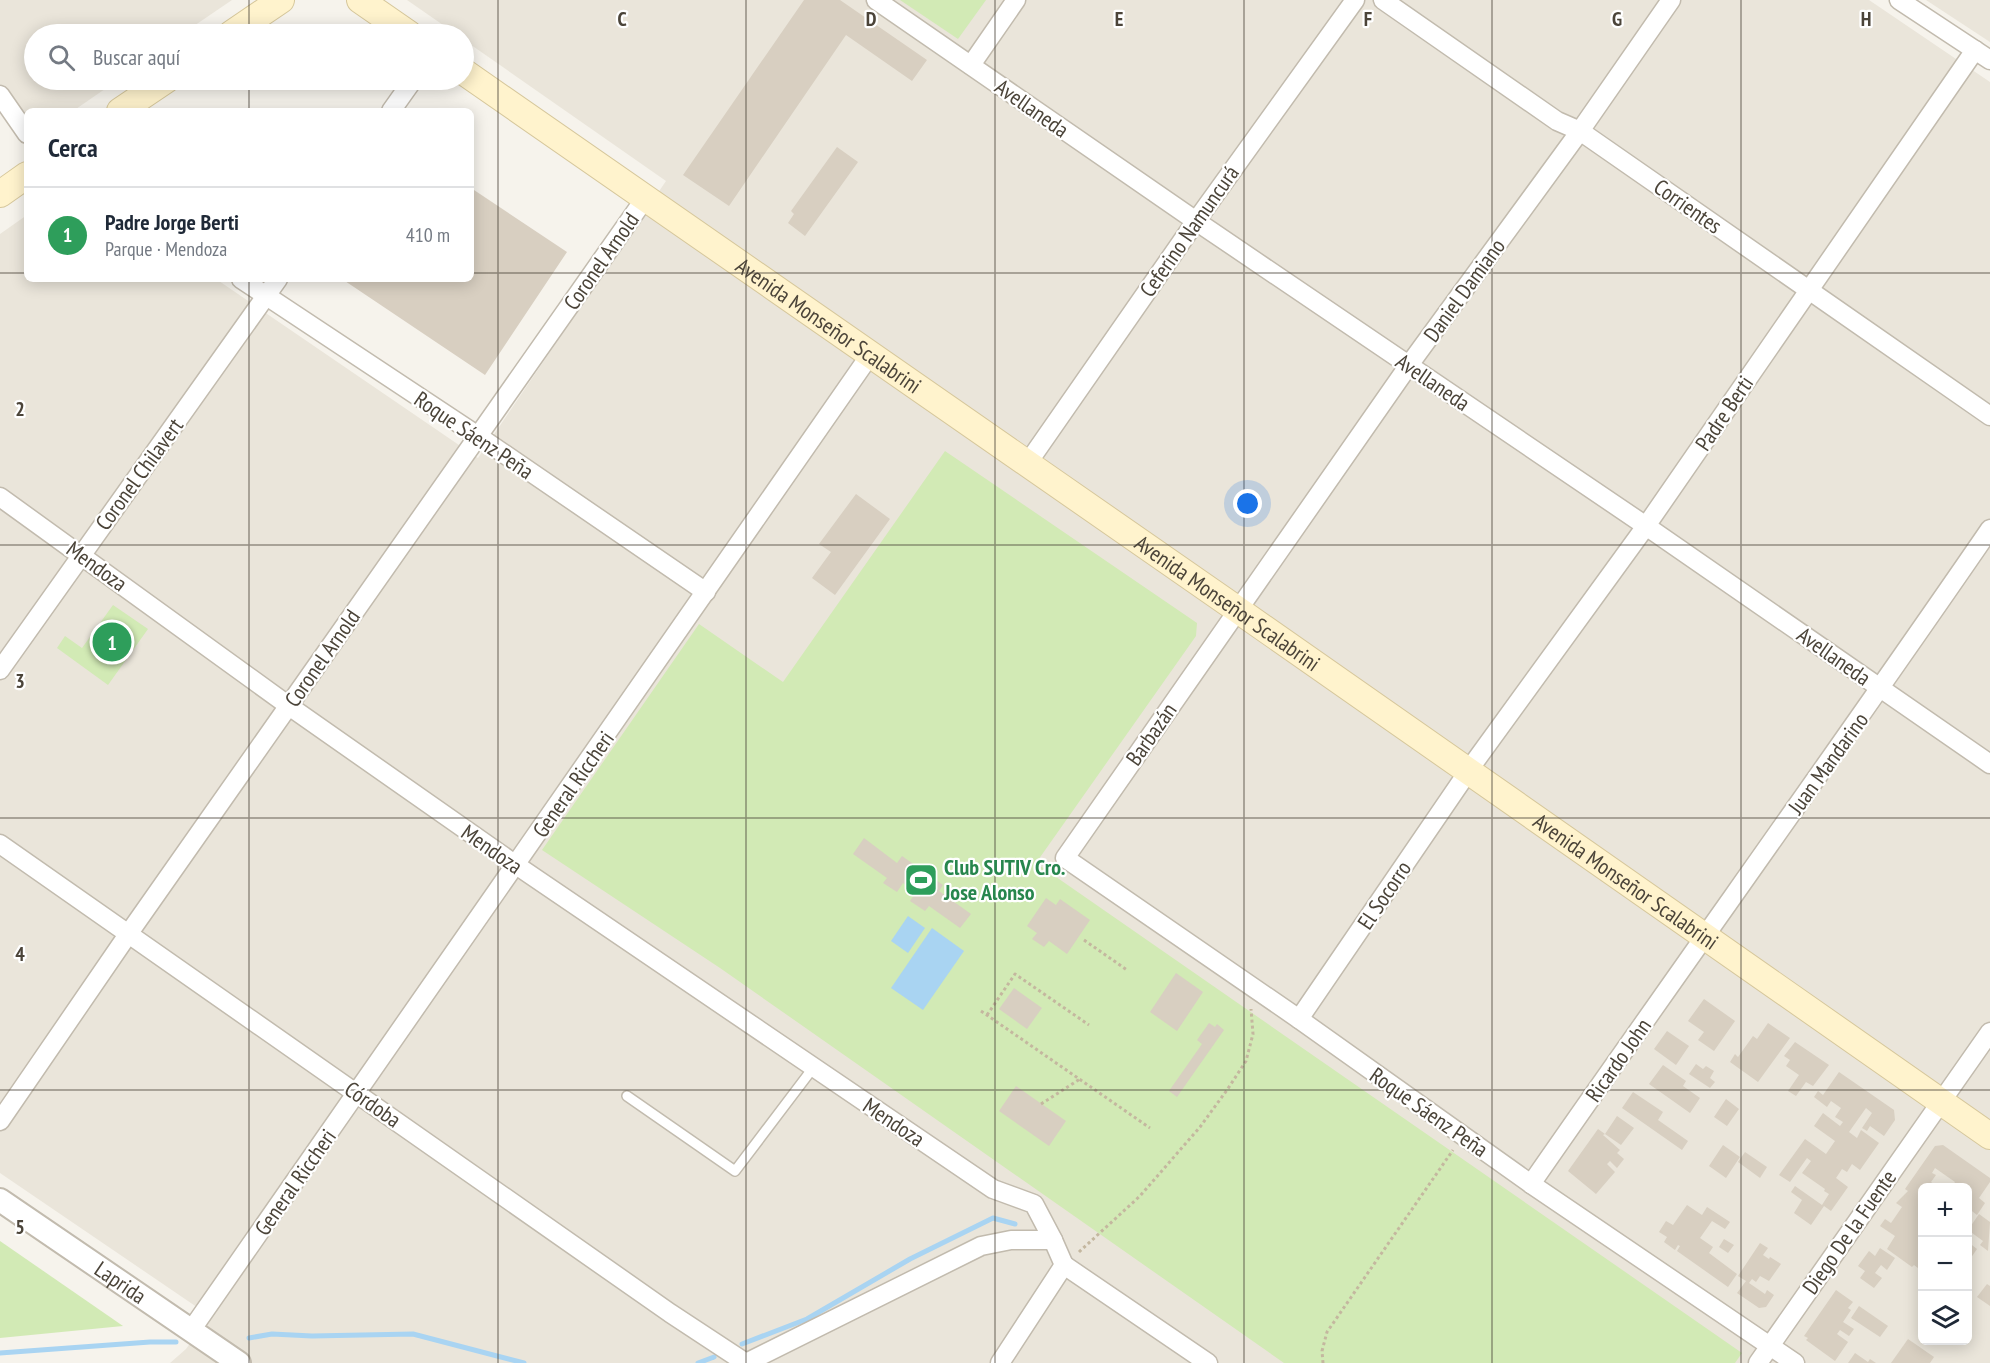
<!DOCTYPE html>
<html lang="es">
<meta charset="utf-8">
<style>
:root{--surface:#fff;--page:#f2f2f3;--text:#1f2937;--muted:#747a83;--line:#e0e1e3;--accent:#fc3f1d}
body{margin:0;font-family:"PT Sans Narrow",sans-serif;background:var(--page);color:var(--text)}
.controls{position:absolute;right:18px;bottom:18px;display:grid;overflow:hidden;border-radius:9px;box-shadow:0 3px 15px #0003}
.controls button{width:54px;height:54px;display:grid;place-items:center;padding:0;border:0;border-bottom:2px solid var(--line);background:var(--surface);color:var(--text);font:30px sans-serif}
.you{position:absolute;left:1248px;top:504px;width:21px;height:21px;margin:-15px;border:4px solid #fff;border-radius:50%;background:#1a73e8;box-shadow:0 0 0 9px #1a73e833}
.badge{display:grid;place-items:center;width:39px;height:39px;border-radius:50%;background:var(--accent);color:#fff;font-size:20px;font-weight:700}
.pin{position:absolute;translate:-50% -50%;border:3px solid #fff;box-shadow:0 2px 6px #0006}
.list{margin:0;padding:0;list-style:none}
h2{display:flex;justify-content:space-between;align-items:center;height:78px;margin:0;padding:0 24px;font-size:26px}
h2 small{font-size:20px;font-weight:400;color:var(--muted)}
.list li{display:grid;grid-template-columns:39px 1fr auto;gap:18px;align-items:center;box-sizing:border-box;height:96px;padding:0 24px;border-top:2px solid var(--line)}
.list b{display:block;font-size:22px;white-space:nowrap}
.list p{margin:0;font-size:20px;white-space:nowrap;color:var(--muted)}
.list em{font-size:20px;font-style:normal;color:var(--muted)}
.icon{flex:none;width:33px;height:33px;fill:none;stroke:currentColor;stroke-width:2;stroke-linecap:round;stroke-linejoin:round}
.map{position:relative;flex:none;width:1990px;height:1363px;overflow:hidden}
.search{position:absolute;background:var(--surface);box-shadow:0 3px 15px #0003;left:24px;top:24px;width:450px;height:66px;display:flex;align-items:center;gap:15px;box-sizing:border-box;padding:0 21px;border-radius:33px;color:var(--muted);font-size:22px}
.panel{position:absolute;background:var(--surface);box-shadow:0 3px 15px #0003;left:24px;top:108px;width:450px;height:174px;border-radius:9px}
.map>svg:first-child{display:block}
</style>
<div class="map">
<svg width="1990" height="1363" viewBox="0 0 1990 1363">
<rect width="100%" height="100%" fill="#f6f3ec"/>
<g fill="#eae5da" fill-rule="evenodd">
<path d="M0,0H232L182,34H34V80H118L73,111H27V126L0,84Z"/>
<path d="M407,0H1869L1990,82V1363H170L186,1349L210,1316L0,1173V234L27,215V279H216L478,458L666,181L464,40V34H456ZM1922,1188H1968V1340H1922Z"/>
<path d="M1926,0H1990V42Z"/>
</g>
<g fill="#d2eab5">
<path d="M900,0H986L958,39Z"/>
<path d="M945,451L1197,623L1196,636L1036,863L1742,1353L1735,1363H1284L720,968L542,850L699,624L783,682Z"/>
<path d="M113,605L148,629L108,685L57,648L65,636L82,648Z"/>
<path d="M0,1241L123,1326L0,1338Z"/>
</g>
<g fill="#a9d4f2">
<path d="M908,916L925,928L908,953L891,941Z"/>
<path d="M932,928L964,951L923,1010L891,988Z"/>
</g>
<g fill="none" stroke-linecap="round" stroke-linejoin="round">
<g stroke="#a9d4f2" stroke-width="5">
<path d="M249,1338L272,1334L312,1336L413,1334L524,1363"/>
<path d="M742,1344L807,1319L910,1259L993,1218L1015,1224"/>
<path d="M0,1353L150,1342H176"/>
<path d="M698,1363L714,1357"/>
</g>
</g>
<g fill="#d8cfc1">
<path d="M804,0H840L927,60L912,81L846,35L729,206L683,175Z"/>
<path d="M837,147L858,162L805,236L788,223L794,214L791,211Z"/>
<path d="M471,188L567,252L485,375L342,279H471Z"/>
<path d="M856,494L890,519L835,595L812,578L831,552L819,544Z"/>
<path d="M864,838L897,863L902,856L943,885L939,891L971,914L960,928L929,906L925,911L910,901L916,892L903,883L897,892L883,883L887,878L853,854Z"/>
<path d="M1046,898L1056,905L1060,899L1090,920L1067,954L1049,941L1044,947L1032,939L1037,933L1027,926Z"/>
<path d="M1176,973L1203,992L1177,1031L1150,1012Z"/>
<path d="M1014,988L1042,1008L1027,1029L999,1009Z"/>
<path d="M1704,999L1735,1021L1714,1051L1698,1040L1704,1032L1688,1021Z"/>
<path d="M1209,1023L1215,1027L1217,1024L1224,1030L1177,1097L1169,1091L1202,1044L1197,1040Z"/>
<path d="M1768,1023L1790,1038L1758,1082L1730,1062L1735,1054L1738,1057L1753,1036L1757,1039Z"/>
<path d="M1667,1031L1689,1046L1676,1065L1654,1049Z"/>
<path d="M1795,1042L1829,1065L1813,1086L1806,1082L1796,1096L1788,1091L1799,1075L1786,1066L1790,1060L1784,1056Z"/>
<path d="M1696,1064L1703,1069L1706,1066L1714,1071L1710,1078L1715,1082L1710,1088L1689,1074Z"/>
<path d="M1663,1065L1686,1081L1683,1086L1700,1098L1690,1113L1649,1084Z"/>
<path d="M1839,1072L1894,1110L1895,1120L1884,1136L1870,1126L1867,1131L1862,1128L1872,1113L1866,1108L1849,1132L1857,1138L1861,1130L1879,1143L1860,1170L1852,1164L1847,1172L1842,1169L1836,1178L1848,1187L1831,1211L1824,1206L1811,1225L1794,1213L1802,1200L1791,1192L1795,1186L1822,1205L1829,1194L1824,1191L1825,1189L1802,1173L1811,1161L1807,1158L1790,1182L1779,1175L1805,1139L1826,1154L1835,1141L1814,1126L1823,1113L1840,1126L1843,1122L1835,1117L1841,1108L1831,1101L1827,1107L1814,1097L1818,1091L1823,1095Z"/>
<path d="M1016,1086L1066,1121L1049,1146L999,1111Z"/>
<path d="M1633,1092L1663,1112L1658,1120L1688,1141L1682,1150L1622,1108Z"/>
<path d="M1726,1099L1739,1109L1727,1126L1714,1117Z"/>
<path d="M1617,1116L1634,1128L1621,1145L1605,1134L1603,1135L1620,1150L1617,1153L1624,1159L1617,1168L1610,1161L1607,1164L1615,1172L1596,1194L1568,1171L1598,1129L1605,1134Z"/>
<path d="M1723,1145L1740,1157L1726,1178L1709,1166Z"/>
<path d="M1943,1145L1990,1178V1182L1979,1198L1985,1203L1977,1215L1968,1208V1188H1953L1952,1187L1955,1182L1935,1168L1932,1173L1936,1175L1931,1182L1938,1188H1922V1271L1914,1265L1912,1267L1887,1249L1895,1236L1880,1226L1885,1219L1891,1223L1902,1207L1896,1203L1908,1191L1905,1189L1935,1146Z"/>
<path d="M1745,1152L1767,1167L1760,1178L1738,1162Z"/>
<path d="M1687,1205L1702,1215L1707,1207L1730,1222L1725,1229L1712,1221L1700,1238L1713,1247L1709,1253L1737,1274L1728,1287L1677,1251L1680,1246L1678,1245L1675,1250L1664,1242L1667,1237L1659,1232L1666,1221L1673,1225Z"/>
<path d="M1979,1214L1990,1222L1988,1251L1980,1245L1983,1241L1968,1230Z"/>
<path d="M1724,1239L1734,1245L1728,1253L1719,1247Z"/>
<path d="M1968,1242L1977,1249L1968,1262Z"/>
<path d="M1760,1243L1768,1248L1763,1255L1769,1259L1770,1257L1781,1264L1769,1281L1760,1276L1756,1282L1752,1279L1749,1283L1765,1294L1767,1290L1774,1295L1766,1307L1759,1308L1737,1293L1746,1281L1738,1276Z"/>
<path d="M1880,1248L1895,1258L1887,1270L1881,1265L1875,1273L1882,1278L1874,1288L1860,1278L1865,1271L1858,1266L1869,1251L1875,1256Z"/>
<path d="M1987,1284L1990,1286V1306L1977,1297Z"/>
<path d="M1836,1290L1853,1302L1848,1308L1851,1310L1843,1322L1854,1329L1849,1336L1840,1330L1837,1334L1848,1342L1835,1361L1806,1340L1808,1338L1804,1336Z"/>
<path d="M1859,1306L1888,1326L1880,1337L1851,1318Z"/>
<path d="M1908,1339L1934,1357L1930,1363H1891Z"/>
<path d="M1855,1353L1868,1362L1870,1359L1876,1363H1848Z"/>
</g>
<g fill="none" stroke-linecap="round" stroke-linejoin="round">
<defs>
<path id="service" d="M627,1096L735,1171L813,1068"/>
<g id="minor">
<path d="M876,0L1196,221L1646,526L1990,764"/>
<path d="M1383,0L1557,121L1580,131L1990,416"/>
<path d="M1671,0L1580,131L1409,365L1065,858L1299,1019L1531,1184L1795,1363"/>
<path d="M1899,0L1990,60"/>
<path d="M971,65L1016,0"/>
<path d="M0,95L27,134"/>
<path d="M391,111L413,80"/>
<path d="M241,279L478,436L706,592"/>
<path d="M1027,464L1196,221L1355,0"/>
<path d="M0,497L289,706L516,865L993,1189L1034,1204L1053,1240L1064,1265"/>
<path d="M0,670L278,279"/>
<path d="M0,844L670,1313L746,1363"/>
<path d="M1299,1019L1476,760L1646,526L1975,50"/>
<path d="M0,1121L129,933L646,197"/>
<path d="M1531,1184C1683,965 1839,749 1990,529"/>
<path d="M1064,1265L1208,1363"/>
<path d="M192,1329L870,355"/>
<path d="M746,1363L981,1246L1011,1240H1053"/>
<path d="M1000,1363L1064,1265"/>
<path d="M1758,1363L1990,1032"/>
</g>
<g id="tertiary">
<path id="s1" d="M0,1200L239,1363"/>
</g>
<g id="secondary">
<path d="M360,0L409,34"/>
<path d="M231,34L281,0"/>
<path id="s2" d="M464,72L1238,610L1990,1136"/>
<path d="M120,111L166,80"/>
<path d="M0,194L27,175"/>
</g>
</defs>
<use href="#service" stroke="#c2bbae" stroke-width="12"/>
<use href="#minor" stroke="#c2bbae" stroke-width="21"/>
<use href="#tertiary" stroke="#c2bbae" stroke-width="26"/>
<use href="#secondary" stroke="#d6c79b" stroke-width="28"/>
<g stroke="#c4b79f" stroke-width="3" stroke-dasharray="3 3" stroke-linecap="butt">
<path d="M1084,940L1127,970"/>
<path d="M981,1011L1150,1128"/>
<path d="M987,1015L1015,974L1089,1025"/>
<path d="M1041,1104L1080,1079"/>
<path d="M1079,1252L1140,1196L1200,1127L1227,1090L1246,1061L1253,1034L1251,1009"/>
<path d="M1323,1363L1322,1351L1327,1332L1453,1150"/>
</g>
<use href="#service" stroke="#fff" stroke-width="9"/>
<use href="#minor" stroke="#fff" stroke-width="18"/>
<use href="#tertiary" stroke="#fff" stroke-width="22"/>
<use href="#secondary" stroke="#fff3cd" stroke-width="26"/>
</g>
<path fill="none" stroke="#4b4439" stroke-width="1.5" stroke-opacity="0.55" d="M249,0V34M498,0V1363M746,0V1363M995,0V1363M1244,0V1363M1492,0V1363M1741,0V1363M249,80V111M0,273H27M471,273H1990M249,279V1363M0,545H1990M0,818H1990M0,1090H1990"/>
<defs>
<symbol id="stadium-square" viewBox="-11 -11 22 22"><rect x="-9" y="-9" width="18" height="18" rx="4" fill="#2e9e5b" stroke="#fff"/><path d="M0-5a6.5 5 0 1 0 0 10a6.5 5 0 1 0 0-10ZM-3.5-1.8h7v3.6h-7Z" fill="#fff"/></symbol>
</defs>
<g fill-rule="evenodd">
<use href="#stadium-square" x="902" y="861" width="38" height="38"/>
</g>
<g text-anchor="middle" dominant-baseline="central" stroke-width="4.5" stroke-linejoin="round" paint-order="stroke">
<g font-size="22" fill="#4b4439" stroke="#fff">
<text transform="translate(1032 108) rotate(35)">Avellaneda</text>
<text transform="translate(1688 206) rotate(35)">Corrientes</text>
<text transform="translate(1189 231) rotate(-55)">Ceferino Namuncurá</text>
<text transform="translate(601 261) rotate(-55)">Coronel Arnold</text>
<text transform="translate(1464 290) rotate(-54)">Daniel Damiano</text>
<text stroke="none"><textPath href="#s2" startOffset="444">Avenida Monseñor Scalabrini</textPath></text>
<text transform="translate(1433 382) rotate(34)">Avellaneda</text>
<text transform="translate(1724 413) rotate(-56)">Padre Berti</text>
<text transform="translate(474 435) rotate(34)">Roque Sáenz Peña</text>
<text transform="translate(139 474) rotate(-54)">Coronel Chilavert</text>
<text transform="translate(97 566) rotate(36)">Mendoza</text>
<text stroke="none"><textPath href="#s2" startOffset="930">Avenida Monseñor Scalabrini</textPath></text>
<text transform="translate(1834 656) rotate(35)">Avellaneda</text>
<text transform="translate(322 658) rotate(-55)">Coronel Arnold</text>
<text transform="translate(1151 734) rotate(-55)">Barbazán</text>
<text transform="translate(1828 763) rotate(-54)">Juan Mandarino</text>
<text transform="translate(573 784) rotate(-55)">General Riccheri</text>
<text transform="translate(492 849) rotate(35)">Mendoza</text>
<text stroke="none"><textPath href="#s2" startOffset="1416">Avenida Monseñor Scalabrini</textPath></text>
<text transform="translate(1384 895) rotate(-56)">El Socorro</text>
<text transform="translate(1618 1060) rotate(-55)">Ricardo John</text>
<text transform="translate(373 1104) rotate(35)">Córdoba</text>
<text transform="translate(1429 1112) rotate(35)">Roque Sáenz Peña</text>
<text transform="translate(894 1122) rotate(34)">Mendoza</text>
<text transform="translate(295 1182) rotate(-55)">General Riccheri</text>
<text transform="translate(1849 1232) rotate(-55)">Diego De la Fuente</text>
<text stroke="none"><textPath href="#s1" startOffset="146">Laprida</textPath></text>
</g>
<g font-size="22" font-weight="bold" fill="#27864d" stroke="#fff" text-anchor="start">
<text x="944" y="867">Club SUTIV Cro.<tspan x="944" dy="25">Jose Alonso</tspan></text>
</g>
</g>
<g font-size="20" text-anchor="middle" font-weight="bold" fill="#4b4439" stroke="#fff" stroke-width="4.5" stroke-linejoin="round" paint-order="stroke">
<text x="622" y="26">C</text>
<text x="871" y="26">D</text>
<text x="1119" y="26">E</text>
<text x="1368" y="26">F</text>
<text x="1617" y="26">G</text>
<text x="1866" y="26">H</text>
<text x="20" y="416">2</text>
<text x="20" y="688">3</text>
<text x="20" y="961">4</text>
<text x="20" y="1234">5</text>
</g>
</svg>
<div class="controls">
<button>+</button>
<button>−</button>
<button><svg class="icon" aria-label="layers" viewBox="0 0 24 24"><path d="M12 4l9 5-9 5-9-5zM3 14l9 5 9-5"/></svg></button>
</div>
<div class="you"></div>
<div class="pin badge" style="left:112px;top:642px;background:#2e9e5b">1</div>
<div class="search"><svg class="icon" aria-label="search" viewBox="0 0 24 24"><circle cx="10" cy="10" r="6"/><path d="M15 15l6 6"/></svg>Buscar aquí</div>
<section class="panel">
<h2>Cerca<small></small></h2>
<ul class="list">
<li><span class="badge" style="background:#2e9e5b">1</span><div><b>Padre Jorge Berti</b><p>Parque · Mendoza</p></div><em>410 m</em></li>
</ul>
</section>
</div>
